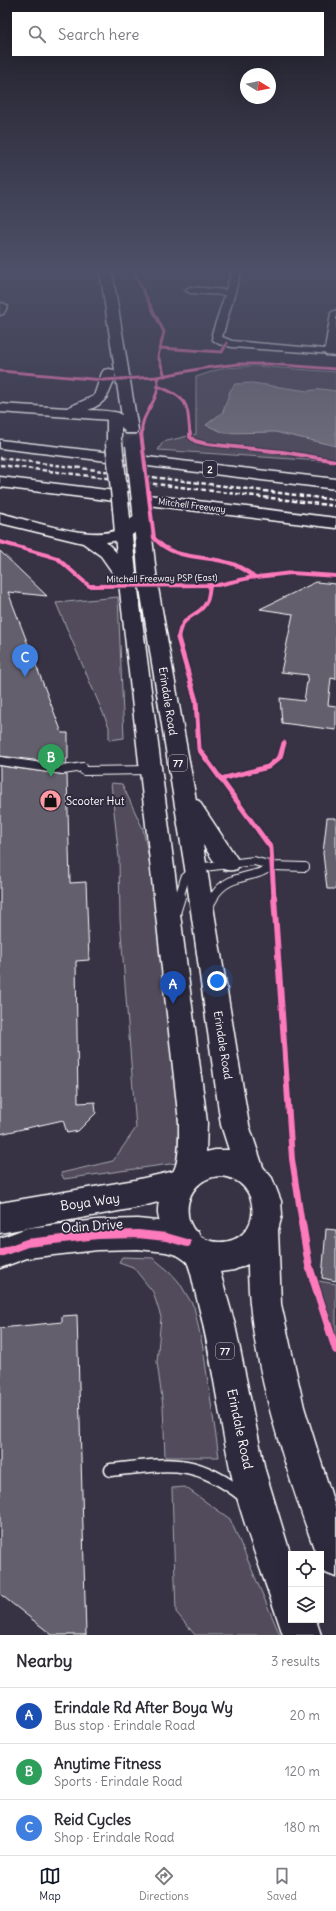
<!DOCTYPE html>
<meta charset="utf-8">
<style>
:root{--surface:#fff;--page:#f2f2f3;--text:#2b2b33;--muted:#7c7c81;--line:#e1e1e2;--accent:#111827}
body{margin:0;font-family:Delius,sans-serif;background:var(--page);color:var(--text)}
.controls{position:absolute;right:12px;bottom:12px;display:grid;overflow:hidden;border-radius:0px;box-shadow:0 4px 16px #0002}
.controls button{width:36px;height:36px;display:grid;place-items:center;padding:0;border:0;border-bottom:1px solid var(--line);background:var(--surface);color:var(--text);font:20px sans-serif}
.compass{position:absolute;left:240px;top:68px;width:36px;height:36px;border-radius:50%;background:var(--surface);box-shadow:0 4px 16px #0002;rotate:100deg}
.you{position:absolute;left:217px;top:981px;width:14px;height:14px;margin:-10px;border:3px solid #fff;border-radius:50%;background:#1a73e8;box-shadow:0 0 0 6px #1a73e833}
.badge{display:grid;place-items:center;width:26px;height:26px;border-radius:50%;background:var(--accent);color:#fff;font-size:13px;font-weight:700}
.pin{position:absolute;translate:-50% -33px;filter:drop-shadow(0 1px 2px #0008)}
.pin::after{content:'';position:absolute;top:21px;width:14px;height:12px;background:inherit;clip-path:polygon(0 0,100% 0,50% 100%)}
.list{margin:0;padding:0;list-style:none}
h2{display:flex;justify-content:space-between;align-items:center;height:52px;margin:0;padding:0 16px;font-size:17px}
h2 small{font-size:13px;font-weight:400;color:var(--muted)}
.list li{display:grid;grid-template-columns:26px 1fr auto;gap:12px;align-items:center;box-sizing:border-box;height:56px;padding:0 16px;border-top:1px solid var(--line)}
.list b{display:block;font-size:15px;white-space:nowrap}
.list p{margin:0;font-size:13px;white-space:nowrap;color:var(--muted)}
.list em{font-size:13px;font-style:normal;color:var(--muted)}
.icon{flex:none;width:22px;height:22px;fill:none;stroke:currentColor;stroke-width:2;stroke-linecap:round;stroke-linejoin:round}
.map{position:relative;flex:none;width:336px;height:1635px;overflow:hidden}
.search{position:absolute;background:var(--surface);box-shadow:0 4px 16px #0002;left:12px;right:12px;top:12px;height:44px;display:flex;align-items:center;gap:10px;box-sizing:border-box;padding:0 14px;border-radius:0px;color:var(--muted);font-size:15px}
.sheet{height:220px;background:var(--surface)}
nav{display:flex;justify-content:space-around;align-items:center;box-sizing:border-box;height:56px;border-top:1px solid var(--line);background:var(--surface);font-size:11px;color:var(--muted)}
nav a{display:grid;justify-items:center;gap:2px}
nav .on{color:var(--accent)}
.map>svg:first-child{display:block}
</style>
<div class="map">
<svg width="336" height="1635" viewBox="0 0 336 1635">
<rect width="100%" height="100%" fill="#373345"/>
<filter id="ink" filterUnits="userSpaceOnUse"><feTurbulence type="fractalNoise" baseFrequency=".025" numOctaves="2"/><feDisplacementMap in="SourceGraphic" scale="8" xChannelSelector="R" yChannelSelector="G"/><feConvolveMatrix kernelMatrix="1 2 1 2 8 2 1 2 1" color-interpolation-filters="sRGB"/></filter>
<g filter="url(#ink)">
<g fill="#514c5c" stroke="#a8a6ae">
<path d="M255,366L336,372V462L158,450L163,442L196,434V377L223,368Z"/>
<path d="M118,597L124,738L109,740V727L56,603Z"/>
<path d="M111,783L122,784L143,829L153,877L182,1135L177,1163L64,1179L61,1173L113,1161L136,1128L120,919L119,858Z"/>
<path d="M122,1257L153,1258L170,1272L179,1282L194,1307L203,1348L219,1457H165L163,1406L157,1362L161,1317L153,1292L133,1267L119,1262Z"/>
<path d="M313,1280L336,1284V1348Z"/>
<path d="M185,1487L230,1519L280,1635H195L176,1612L172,1488Z"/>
</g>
<path fill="#76737f" stroke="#adabb2" d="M252,383L308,391L321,389L336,391V446L275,432L225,433L206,425L223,412L230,391L235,384Z"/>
<g fill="#635f6d" stroke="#fff">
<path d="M0,551L47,596L8,592L62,733H68V759H66L67,764L0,756Z"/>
<path d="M316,582L336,584V679L331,678L328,705L336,706V730L282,723L280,698L304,701L308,675L281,672L293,614L260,609Z"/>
<path d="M0,766L67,775L70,883L86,882L89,960L76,961L78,1103L95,1102L96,1113L78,1131L67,1133L63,1120L0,1134Z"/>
<path d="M327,818H336V889H327L323,853Z"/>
<path d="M326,1229L336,1230V1281L322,1278Z"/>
<path d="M77,1315L86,1635H52L0,1594V1328L62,1322V1316Z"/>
</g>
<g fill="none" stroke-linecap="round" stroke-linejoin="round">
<defs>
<g id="service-far2">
<path d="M0,761L63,770L83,767"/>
<path d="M84,771L151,770"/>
<path d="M179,898L185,878L196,868L254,861L272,866L305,867"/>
<path d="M213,898C222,881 238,878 255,874C261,873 267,869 272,866"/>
</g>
<g id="service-far1">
<path d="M207,908L213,897"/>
<path d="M175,913L180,897"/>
</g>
<path id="service" d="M111,1470C170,1464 194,1457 244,1496"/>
<g id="minor">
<path d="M232,271H241L222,337L232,341L325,349L331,313L336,310V346L334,354L232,347L219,344L213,340L212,334L225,295L190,293L185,290L190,287L226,290Z"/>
<path d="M3,303L8,306L3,314L0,315V304Z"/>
</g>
<path id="tertiary" d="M336,348V356L326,355L324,352L326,349Z"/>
<g id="secondary">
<path d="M100,271H112L138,430L136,433H126L124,430Z"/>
<path d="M179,1170L189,1174L193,1184L189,1194L135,1208L0,1233V1203L135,1180Z"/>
<path d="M138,1219L166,1222L198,1232L202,1243L198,1254L187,1258L166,1252L138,1249L98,1250L27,1258L0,1268V1238L27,1228L98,1220Z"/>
</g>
<g id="primary">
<path d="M114,412L119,413L121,416V443L119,446H109L107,443V416L109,413Z"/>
<path d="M121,504L127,506L129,509L137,582L207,1122L206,1152L215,1150H229L221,1125L185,868L139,582L133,511L135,508L141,506L147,508L149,511L157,582L196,800L199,801L240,863L237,869C218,875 213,858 203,845L249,1125L263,1167L272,1178L281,1201L282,1215L278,1230L281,1304L304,1407L336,1510V1577L323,1572L321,1566V1554H316C285,1467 248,1357 248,1264L234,1270L220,1272L235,1325L265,1470L291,1556V1620H316L321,1635H283C268,1588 248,1539 235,1490C219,1424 213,1357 195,1291C193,1283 191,1270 187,1262C184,1259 178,1256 175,1253C166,1243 160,1227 158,1214C157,1197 166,1184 174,1170C180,1159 179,1135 179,1122L119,582L113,509L115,506ZM220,1176C264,1179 263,1243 219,1242C177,1241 177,1179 220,1176Z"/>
</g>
<g id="motorway">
<path d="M109,369L114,370L116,373C110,392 108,403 88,410C111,411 124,410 138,430L136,433H126L119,424L111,420L0,412V404L67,408L94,396L102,373L104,370Z"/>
<path d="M0,440L336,479V489L0,448Z"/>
<path d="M0,477L336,518V528L0,487Z"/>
<path d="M141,512L147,514L149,517C137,535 127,540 106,542L118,554L137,582L134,586L128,587L122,586L101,556L83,543L0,523V513C29,520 90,541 117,530C125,527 130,520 135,514Z"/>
</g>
</defs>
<use href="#service-far2" stroke="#fff" stroke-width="10"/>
<use href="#service-far1" stroke="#fff" stroke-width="12"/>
<use href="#service" stroke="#fff" stroke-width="15"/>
<use href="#minor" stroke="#fff" stroke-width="3"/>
<use href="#tertiary" stroke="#fff" stroke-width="3"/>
<use href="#secondary" stroke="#fff" stroke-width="3"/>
<use href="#primary" stroke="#fff" stroke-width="3"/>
<use href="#motorway" stroke="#fff" stroke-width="3"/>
<use href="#service-far2" stroke="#2f2a3d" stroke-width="8"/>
<use href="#service-far1" stroke="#2f2a3d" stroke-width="10"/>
<use href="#service" stroke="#2f2a3d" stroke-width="12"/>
<use href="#minor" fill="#2f2a3d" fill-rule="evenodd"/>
<use href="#tertiary" fill="#2f2a3d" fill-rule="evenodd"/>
<use href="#secondary" fill="#2f2a3d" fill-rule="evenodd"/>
<use href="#primary" fill="#2f2a3d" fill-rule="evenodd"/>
<use href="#motorway" fill="#2f2a3d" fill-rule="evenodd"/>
<g stroke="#fff" stroke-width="2.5" stroke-dasharray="4.5 2.5" stroke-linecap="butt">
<path d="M0,458L336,500"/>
<path d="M0,465L336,506"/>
</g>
<defs>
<g id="primary-bridge">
<path d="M114,443L121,509"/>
<path d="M134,445L141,511"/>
</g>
</defs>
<use href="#primary-bridge" stroke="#fff" stroke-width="19" stroke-linecap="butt"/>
<use href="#primary-bridge" stroke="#2f2a3d" stroke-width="16"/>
<defs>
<g id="cycleway-far4">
<path d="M133,271L164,332L158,356L165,376"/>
<path d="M159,348L222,352L227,343"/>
<path d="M0,371L103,380L157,377L204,368L239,364H268L336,369"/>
<path d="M160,387C190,399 187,405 190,434"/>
<path d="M142,434C139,413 163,400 157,377"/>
</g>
<g id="cycleway-far3">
<path d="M141,433L154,538C175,562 206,554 233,564C241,567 248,572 255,577"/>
<path d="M190,433V437L195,441L207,444L283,452L336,461"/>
<path d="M0,542L57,558L89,586L218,585L249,578L291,573L336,576"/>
<path d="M178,639C181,612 199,619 207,601C209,596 209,590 210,585"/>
</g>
<g id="cycleway-far2">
<path d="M178,638L196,701L199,749L271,848L274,898"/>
<path d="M221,779L268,767L280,757L284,743"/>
</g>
<path id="cycleway-far1" d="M274,897L292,1159L302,1224"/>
<g id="cycleway">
<path d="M302,1223L309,1266L336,1350"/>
<path d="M0,1253L27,1243L98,1235L138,1234L166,1237L187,1243"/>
</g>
</defs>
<use href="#cycleway-far4" stroke="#2f2a3d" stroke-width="4.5"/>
<use href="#cycleway-far3" stroke="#2f2a3d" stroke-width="6"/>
<use href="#cycleway-far2" stroke="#2f2a3d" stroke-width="8"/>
<use href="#cycleway-far1" stroke="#2f2a3d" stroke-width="8"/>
<use href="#cycleway" stroke="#2f2a3d" stroke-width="10"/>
<use href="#cycleway-far4" stroke="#fd7abc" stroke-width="3"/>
<use href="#cycleway-far3" stroke="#fd7abc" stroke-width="4"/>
<use href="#cycleway-far2" stroke="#fd7abc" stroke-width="5"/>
<use href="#cycleway-far1" stroke="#fd7abc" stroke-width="6"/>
<use href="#cycleway" stroke="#fd7abc" stroke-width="8"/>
</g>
</g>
<linearGradient id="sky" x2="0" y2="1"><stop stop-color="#1e1c26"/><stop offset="0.54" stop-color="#4d5068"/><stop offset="1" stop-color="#4d5068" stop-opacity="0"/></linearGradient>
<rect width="336" height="500" fill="url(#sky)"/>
<defs>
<symbol id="shop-disc" viewBox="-11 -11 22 22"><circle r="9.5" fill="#ff9aa2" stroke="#2f2a3d"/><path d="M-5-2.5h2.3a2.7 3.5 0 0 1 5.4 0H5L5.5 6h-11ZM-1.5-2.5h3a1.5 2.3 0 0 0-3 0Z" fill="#111"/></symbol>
</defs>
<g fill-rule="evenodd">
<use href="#shop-disc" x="38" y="788" width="25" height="25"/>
</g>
<g text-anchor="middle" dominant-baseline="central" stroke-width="4" stroke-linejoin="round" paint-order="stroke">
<g font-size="9" fill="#fff" stroke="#2f2a3d">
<text transform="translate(192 505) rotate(7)">Mitchell Freeway</text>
<text transform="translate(162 578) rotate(-1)">Mitchell Freeway PSP (East)</text>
</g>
<g fill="#2f2a3d" stroke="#c1bfc5" stroke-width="1">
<rect x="203" y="461" width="14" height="16" rx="3"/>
<rect x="169" y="755" width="18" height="16" rx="3"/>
<rect x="216" y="1343" width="18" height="16" rx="3"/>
</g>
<g font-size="10" font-weight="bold" fill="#fff">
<text x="210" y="469">2</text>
<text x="178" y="763">77</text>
<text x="225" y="1351">77</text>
</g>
<g font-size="11" fill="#fff" stroke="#2f2a3d">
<text transform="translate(168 701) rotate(81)">Erindale Road</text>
<text transform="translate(223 1045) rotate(81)">Erindale Road</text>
</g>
<g font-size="11" fill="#fff" stroke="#2f2a3d" text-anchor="start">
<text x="66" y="801">Scooter Hut</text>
</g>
<g font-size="13" fill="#fff" stroke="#2f2a3d">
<text transform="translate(90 1202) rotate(-8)">Boya Way</text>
<text transform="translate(92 1226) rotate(-4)">Odin Drive</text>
<text transform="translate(240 1429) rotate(78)">Erindale Road</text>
</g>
</g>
</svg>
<div class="controls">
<button><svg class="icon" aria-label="locate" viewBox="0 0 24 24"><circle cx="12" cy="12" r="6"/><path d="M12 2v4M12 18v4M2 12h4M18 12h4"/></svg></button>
<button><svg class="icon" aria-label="layers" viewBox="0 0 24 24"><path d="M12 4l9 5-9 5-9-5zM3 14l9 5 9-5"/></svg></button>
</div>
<svg class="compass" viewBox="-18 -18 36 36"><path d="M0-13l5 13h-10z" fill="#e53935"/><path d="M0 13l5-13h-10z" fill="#7c7c81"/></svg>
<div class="you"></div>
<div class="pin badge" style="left:173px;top:1004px;background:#1a4fb4">A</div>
<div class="pin badge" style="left:51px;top:777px;background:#2e9e5b">B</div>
<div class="pin badge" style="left:25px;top:677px;background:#3f7fe0">C</div>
<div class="search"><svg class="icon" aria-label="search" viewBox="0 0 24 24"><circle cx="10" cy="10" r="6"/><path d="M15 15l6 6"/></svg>Search here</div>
</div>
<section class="sheet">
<h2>Nearby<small>3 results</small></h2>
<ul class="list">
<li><span class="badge" style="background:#1a4fb4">A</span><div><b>Erindale Rd After Boya Wy</b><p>Bus stop · Erindale Road</p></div><em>20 m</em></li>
<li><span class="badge" style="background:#2e9e5b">B</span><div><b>Anytime Fitness</b><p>Sports · Erindale Road</p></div><em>120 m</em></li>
<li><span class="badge" style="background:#3f7fe0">C</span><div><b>Reid Cycles</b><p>Shop · Erindale Road</p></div><em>180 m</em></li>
</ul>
</section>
<nav>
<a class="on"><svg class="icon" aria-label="map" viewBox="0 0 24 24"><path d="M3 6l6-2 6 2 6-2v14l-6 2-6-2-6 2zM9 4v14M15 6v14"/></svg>Map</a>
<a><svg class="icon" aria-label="directions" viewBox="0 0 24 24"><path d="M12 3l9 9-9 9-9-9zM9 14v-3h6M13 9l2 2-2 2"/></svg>Directions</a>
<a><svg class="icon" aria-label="saved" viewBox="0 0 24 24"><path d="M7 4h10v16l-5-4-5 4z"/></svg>Saved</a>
</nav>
